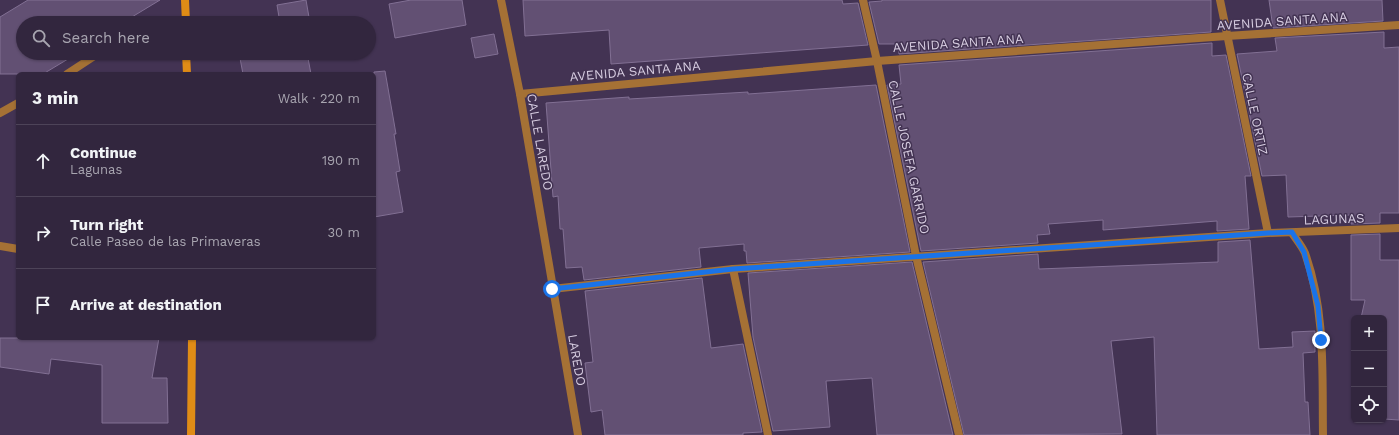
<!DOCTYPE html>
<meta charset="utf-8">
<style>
:root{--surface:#32263e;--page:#3a2e45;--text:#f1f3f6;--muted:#a8a5b0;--line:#4d4358}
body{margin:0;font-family:"Work Sans",sans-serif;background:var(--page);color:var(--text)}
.controls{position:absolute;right:12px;bottom:12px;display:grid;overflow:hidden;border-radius:6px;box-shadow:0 1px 3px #0004}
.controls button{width:36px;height:36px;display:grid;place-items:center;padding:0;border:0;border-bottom:1px solid var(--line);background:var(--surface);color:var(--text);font:20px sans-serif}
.stop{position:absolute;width:12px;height:12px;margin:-9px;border:3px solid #1a73e8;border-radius:50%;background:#fff}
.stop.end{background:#1a73e8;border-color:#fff;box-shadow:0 1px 4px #0008}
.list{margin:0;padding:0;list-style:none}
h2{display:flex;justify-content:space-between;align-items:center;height:52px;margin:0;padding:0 16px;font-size:17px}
h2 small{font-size:13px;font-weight:400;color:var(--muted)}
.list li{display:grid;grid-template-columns:26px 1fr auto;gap:12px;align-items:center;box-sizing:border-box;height:72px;padding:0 16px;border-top:1px solid var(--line)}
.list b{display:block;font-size:15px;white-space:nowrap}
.list p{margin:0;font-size:13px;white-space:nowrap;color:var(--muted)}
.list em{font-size:13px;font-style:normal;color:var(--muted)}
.icon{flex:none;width:22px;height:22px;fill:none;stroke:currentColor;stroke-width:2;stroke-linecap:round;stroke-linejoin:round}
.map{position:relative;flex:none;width:1399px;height:435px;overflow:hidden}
.search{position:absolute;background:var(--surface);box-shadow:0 1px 3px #0004;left:16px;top:16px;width:360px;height:44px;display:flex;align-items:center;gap:10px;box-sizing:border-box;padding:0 14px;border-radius:22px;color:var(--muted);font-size:15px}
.panel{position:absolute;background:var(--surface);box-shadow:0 1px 3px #0004;left:16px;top:72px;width:360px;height:268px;border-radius:6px}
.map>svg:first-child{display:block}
</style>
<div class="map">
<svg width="1399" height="435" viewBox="0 0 1399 435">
<rect width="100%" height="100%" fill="#433353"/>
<g fill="#625073" stroke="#827094">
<path d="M28,0H160L122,23H23V53H78L43,74H0V17Z"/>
<path d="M306,0L310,23H280L277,5Z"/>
<path d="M411,0H462L466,25L395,38L389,4Z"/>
<path d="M523,0H842L843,4L858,3L868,45L611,64L609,30L525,36Z"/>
<path d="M882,0H1211V32L899,54L898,44H879L869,2L882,1Z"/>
<path d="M1269,0H1382L1383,21L1273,28Z"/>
<path d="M1384,32V48L1399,47V213H1380V223L1351,224V215L1288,217L1286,175L1262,176L1237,54L1277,51L1275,38Z"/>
<path d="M494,34L498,54L475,58L471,38Z"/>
<path d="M1212,43V56L1226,55L1251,176H1245L1249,229L1217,231V221L1103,230V220L1048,224L1050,234L1037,235L1038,243L921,251L887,85L901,84L899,65Z"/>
<path d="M239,53H307L311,74H243Z"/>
<path d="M385,71L396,134H394L400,171L396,172L403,212L374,217V72Z"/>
<path d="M876,85L910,252L747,263L746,251H744V244L699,248L701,267L584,280L582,267L566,268L563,229H560L558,196L553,197L546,103L629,97V99L748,92V94Z"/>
<path d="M1380,234V260H1399V420L1384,419V318H1361L1365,300H1351V235Z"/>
<path d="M1250,240L1259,349L1293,347L1292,332L1315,331V352L1303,353L1305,402H1308L1310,435H1157L1154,337L1111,341L1122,434L964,435L923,262L1038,254L1039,269L1218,262V242Z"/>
<path d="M912,262L953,435H877L872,378L826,381L830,427L773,431L753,337L748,273Z"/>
<path d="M702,278L711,348L743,344L762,432L743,433V435H605L602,410L591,412L585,363L593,362L585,291Z"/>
<path d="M0,338H159L152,378H167L168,423H102V365L51,359L49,374L0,367Z"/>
</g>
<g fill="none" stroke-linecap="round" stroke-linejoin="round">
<g stroke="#a57135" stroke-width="8">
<path d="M501,0L520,94L578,435"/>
<path d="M863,0L877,61L916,256L959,435"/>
<path d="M1220,0L1268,233"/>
<path d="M67,74L99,53"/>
<path d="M520,94L877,61L1227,36L1399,25"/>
<path d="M0,113L18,103"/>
<path d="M1292,233C1296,239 1302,246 1305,253C1326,312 1322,374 1323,435"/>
<path d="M0,246L18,249"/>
<path d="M733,269L768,435"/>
<path d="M552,289L733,269L1268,233L1399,228"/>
</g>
<g stroke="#e08c16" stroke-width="8">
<path d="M185,0L186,23"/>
<path d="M186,53L187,74"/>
<path d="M191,435L192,338"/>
</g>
</g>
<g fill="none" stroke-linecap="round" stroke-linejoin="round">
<path stroke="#1a73e8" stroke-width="5" d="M552,289L733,269L1268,233L1292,232L1304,252L1318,306L1321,340"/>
</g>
<g text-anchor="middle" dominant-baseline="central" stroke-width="3" stroke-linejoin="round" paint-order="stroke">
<g font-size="13" fill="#d7cde1" stroke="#433353">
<text transform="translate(1282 21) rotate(-4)">AVENIDA SANTA ANA</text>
<text transform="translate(958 43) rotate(-4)">AVENIDA SANTA ANA</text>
<text transform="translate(635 71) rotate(-5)">AVENIDA SANTA ANA</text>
<text transform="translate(1255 114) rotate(78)">CALLE ORTIZ</text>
<text transform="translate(540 142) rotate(80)">CALLE LAREDO</text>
<text transform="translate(909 157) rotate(78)">CALLE JOSEFA GARRIDO</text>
<text transform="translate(1334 219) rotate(-2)">LAGUNAS</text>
<text transform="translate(577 360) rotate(80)">LAREDO</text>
</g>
</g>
</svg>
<div class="controls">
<button>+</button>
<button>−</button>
<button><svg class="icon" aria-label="locate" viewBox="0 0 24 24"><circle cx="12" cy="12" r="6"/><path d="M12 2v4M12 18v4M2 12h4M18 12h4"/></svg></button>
</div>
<div class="stop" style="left:552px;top:289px"></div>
<div class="stop end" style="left:1321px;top:340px"></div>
<div class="search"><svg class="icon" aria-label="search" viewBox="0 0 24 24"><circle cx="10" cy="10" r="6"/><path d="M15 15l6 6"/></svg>Search here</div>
<section class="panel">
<h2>3 min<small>Walk · 220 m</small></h2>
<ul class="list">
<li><svg class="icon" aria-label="ahead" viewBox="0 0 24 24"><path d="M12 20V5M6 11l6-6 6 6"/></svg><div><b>Continue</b><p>Lagunas</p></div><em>190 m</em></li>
<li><svg class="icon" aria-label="right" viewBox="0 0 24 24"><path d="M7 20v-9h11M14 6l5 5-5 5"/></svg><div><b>Turn right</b><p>Calle Paseo de las Primaveras</p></div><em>30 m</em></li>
<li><svg class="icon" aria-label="arrive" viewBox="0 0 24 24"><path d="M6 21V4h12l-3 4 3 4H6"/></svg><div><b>Arrive at destination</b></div></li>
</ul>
</section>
</div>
